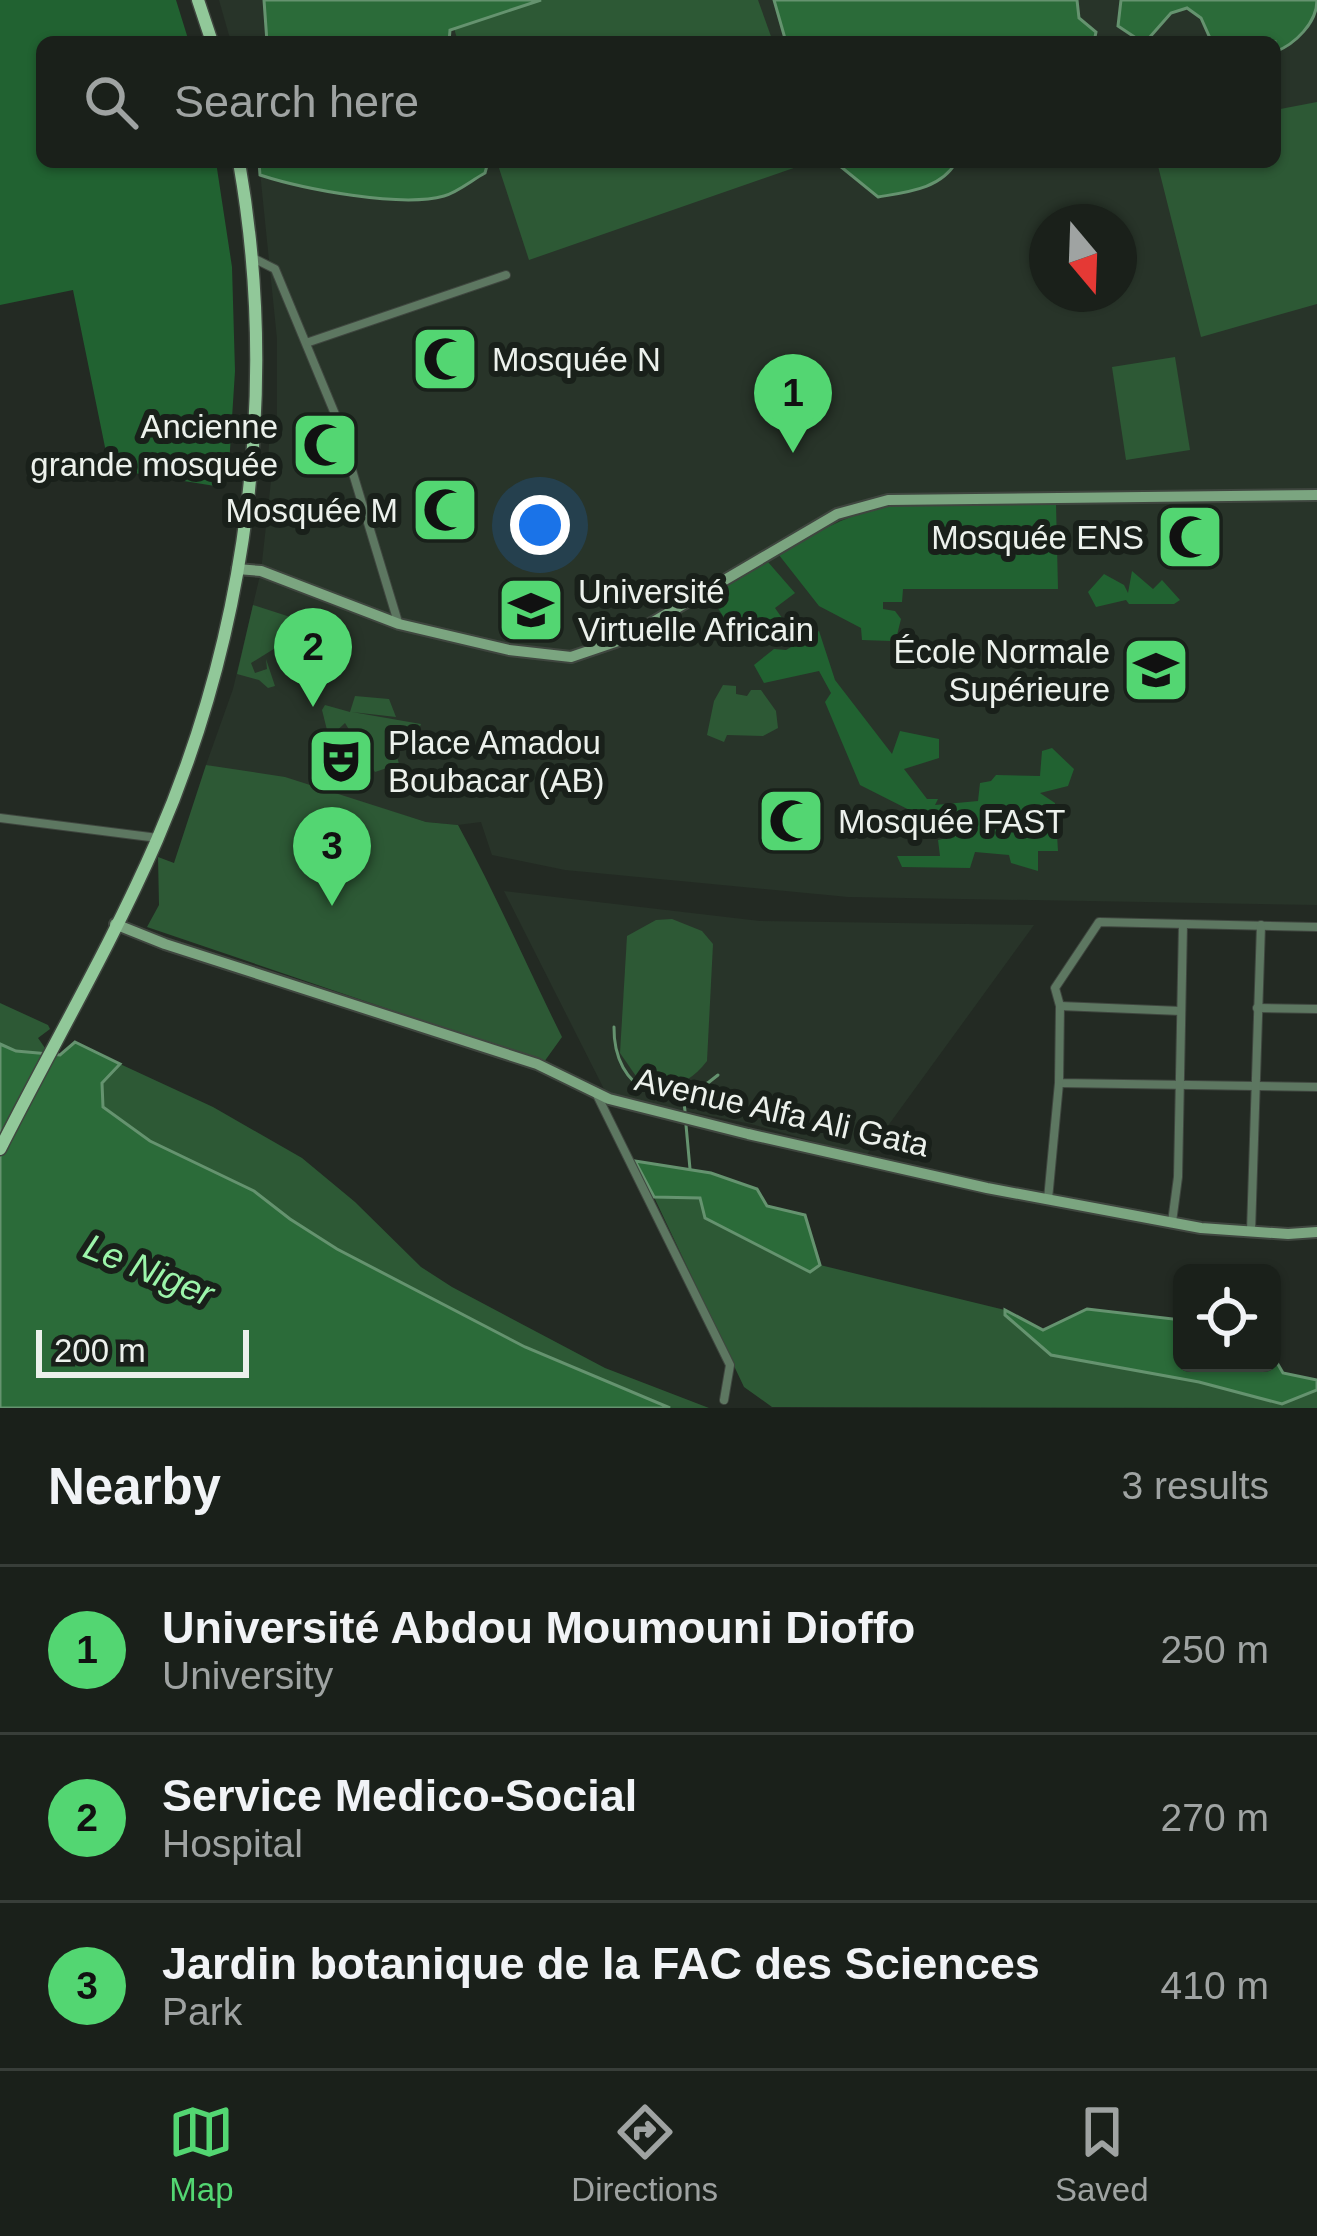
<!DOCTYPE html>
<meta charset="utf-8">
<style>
:root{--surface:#1a201a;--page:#272d27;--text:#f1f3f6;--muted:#9fa3a2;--line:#383e39;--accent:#53d672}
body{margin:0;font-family:Arial,sans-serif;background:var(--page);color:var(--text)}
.controls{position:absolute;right:36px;bottom:36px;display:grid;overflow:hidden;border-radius:18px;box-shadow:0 3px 9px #0004}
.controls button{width:108px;height:108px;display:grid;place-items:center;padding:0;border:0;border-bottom:3px solid var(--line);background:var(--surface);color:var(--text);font:60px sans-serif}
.compass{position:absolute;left:1029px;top:204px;width:108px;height:108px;border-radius:50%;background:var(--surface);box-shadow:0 3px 9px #0004;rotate:161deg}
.scale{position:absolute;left:36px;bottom:30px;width:213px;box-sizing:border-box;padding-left:12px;border:6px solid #ecf1ec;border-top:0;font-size:33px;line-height:42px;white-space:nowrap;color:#ecf1ec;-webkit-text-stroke:9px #19201a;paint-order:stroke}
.you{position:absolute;left:540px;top:525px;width:42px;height:42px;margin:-30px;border:9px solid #fff;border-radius:50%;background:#1a73e8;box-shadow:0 0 0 18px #1a73e833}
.badge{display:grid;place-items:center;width:78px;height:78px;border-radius:50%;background:var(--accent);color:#111;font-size:39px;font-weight:700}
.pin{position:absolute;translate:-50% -99px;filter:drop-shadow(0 3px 6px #0008)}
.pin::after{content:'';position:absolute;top:63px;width:42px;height:36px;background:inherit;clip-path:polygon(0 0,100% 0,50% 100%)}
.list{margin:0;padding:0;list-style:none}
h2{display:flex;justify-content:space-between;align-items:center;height:156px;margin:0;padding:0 48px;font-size:51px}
h2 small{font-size:39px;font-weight:400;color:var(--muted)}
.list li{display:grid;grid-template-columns:78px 1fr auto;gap:36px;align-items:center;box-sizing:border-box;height:168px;padding:0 48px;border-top:3px solid var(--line)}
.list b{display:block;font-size:45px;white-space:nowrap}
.list p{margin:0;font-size:39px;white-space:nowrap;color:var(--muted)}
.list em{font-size:39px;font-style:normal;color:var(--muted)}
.icon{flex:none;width:66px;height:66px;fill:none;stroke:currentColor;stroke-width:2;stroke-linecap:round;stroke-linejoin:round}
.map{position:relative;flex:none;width:1317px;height:1408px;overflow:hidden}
.search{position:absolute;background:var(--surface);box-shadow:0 3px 9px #0004;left:36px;right:36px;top:36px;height:132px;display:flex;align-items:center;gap:30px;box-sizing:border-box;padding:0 42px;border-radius:18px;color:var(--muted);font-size:45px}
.sheet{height:660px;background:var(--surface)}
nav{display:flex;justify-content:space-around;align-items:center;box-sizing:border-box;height:168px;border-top:3px solid var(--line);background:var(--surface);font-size:33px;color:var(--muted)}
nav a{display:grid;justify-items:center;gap:6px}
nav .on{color:var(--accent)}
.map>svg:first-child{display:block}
</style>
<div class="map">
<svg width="1317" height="1408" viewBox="0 0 1317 1408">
<rect width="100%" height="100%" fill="#232a23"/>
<g fill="#283429" fill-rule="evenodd">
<path d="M219,0H1317V905L848,897L565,870L492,855L481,822L458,825L426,822L357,801L206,765L233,689L261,571L271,481L267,480L270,426L277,425V339L259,162H1275V42H231ZM1047,222H1119V294H1047Z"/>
<path d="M504,891L760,921L1034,925L866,1156L751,1124L607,1095Z"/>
</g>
<g fill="#2d5935">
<path d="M541,0H758L773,42H458L454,28Z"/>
<path d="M1317,102V304L1201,337L1157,162H1275V110Z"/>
<path d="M497,162H811L529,260Z"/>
<path d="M1175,357L1190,450L1126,460L1112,367Z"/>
<path d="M253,605L346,635L340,656L289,677L286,658L277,647L251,663L255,673L267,669L266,659L275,686L268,688L259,680L237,674Z"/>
<path d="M723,685L736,686V694L747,696L751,690H761L776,711L778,728L763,736L727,735L724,742L707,735L714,701Z"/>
<path d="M355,696L389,699L396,717L352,712L421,724L416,736L394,745L399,764L375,772L345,723L329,738L322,710L325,705L350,712Z"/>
<path d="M206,765L285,777L426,822L458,825C496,894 527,967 562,1037L544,1062L147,927L159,905L158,857L174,863Z"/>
<path d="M672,919L702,931L713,944L707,1061C688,1086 666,1092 638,1079L620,1053L627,936L656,920Z"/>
<path d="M0,1003L48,1025L50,1029L38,1038L45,1048L42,1053L16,1051L0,1044Z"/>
<path d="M120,1064L213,1107L302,1158L355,1202L421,1267L452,1287L605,1368L709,1408H670L525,1347L337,1249L290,1219L254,1191L150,1141L103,1107L102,1083Z"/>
<path d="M654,1197L700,1198L705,1219L810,1273L820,1265L1005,1310V1315L1051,1355L1199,1382L1282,1404L1317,1390V1408L772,1407L744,1387Z"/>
</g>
<g fill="#216231">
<path d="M0,0H176L189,42H42V162H216L232,267L235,371L228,481L216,482L215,486L134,473L106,452L73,290L0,305Z"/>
<path d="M904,504H1056L1058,589H903L902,602H883V609L895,611L901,619L897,635L891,641L862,640L861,628L819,606L779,555C819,531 856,508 904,504Z"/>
<path d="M768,562L795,593L775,608L782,618L740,644L710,595Z"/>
<path d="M1132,571L1153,589L1162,580L1180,600L1174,604H1129L1126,600L1096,607L1088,592L1104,574L1124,585L1128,593Z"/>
<path d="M819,631L835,680L892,754L900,731L939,739V758L904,769L927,799H938L935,805L978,801L980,783L991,781L996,775L1040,776L1042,751L1052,748L1074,769L1068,786L1040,793L1055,803L1058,851H1038V871L1011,863L1009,855L975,852L970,868L902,867L897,856H940L938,840L946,838L949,830L860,785L825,702L831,693L819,671L764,683L754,665L774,649L786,650Z"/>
</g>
<g fill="#2b6b39" stroke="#65936f" stroke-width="3">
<path d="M264,0H541L450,30L449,42H267Z"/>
<path d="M774,0H1077L1079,18L1096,32L1094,42H786Z"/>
<path d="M1121,0H1317C1317,23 1295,44 1275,52V42H1219L1210,38L1201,18L1187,8L1171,13L1149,38H1136L1118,26Z"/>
<path d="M259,162H488L485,173C472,180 458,192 444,196C401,208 303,189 260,175Z"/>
<path d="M835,162H956C941,189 907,192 878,197Z"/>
<path d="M75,1042L120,1064L102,1083L103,1107L150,1141L254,1191L290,1219L337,1249L525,1347L670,1408H0V1044L16,1051L60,1055Z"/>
<path d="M635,1161L711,1173L757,1189L767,1206L805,1215L820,1265L810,1272L705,1218L700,1198L654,1197Z"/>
<path d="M1087,1309L1182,1320V1363H1272V1354L1283,1373L1317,1380V1390L1282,1404L1199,1382L1051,1355L1005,1315V1310L1043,1330Z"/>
</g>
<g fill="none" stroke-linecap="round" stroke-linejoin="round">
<g stroke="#65936f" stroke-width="3">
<path d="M614,1027C613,1091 670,1117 718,1075"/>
<path d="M683,1095L685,1111"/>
<path d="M686,1125L690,1169"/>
</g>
<defs>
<g id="street">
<path d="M251,257L275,269L335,414L398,622"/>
<path d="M309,342L506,275"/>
<path d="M0,818L158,838"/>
<path d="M1317,927L1099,922L1055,988L1060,1006L1059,1083L1317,1087"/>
<path d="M1060,1006L1181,1011"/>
<path d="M1257,1008L1317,1009"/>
<path d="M596,1093L730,1365L724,1400"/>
<path d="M1048,1199L1059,1083"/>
<path d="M1172,1222L1178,1177L1183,924"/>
<path d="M1251,1231L1261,925"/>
</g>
<g id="secondary">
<path d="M237,569L261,571L399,624L509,650L571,657L624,639L837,514L888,500L1317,495"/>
<path d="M115,924L165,944L537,1064L609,1099L748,1134L987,1188L1201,1228L1288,1234L1317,1232"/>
</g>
<g id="primary">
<path d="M198,0L212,42"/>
<path d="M0,1149C52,1046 111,946 157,840C248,630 279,388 239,162"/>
</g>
</defs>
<use href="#street" stroke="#3f463f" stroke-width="10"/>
<use href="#secondary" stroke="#3f463f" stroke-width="14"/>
<use href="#primary" stroke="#3f463f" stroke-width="15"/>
<use href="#street" stroke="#5d7761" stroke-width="8"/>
<use href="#secondary" stroke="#7ba580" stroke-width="10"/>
<use href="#primary" stroke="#91c899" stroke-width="12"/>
</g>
<defs>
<symbol id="mosque-square" viewBox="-11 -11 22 22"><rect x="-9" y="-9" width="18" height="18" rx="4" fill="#53d672" stroke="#19201a"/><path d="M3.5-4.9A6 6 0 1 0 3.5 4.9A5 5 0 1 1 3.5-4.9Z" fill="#111"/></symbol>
<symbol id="university-square" viewBox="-11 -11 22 22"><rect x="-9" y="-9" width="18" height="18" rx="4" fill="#53d672" stroke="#19201a"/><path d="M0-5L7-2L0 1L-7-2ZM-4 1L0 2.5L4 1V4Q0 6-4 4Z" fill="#111"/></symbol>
<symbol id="theatre-square" viewBox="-11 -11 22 22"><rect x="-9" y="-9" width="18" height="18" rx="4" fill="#53d672" stroke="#19201a"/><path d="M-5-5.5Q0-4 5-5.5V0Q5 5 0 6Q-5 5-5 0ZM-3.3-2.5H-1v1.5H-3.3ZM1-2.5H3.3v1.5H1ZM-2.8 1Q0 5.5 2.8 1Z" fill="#111"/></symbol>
</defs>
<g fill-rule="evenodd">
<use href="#mosque-square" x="407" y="321" width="76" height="76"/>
<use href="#mosque-square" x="287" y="407" width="76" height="76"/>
<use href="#mosque-square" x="407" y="472" width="76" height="76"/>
<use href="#mosque-square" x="1152" y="499" width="76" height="76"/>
<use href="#university-square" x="493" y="572" width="76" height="76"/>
<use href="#university-square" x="1118" y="632" width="76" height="76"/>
<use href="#theatre-square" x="303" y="723" width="76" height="76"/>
<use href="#mosque-square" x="753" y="783" width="76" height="76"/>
</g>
<g text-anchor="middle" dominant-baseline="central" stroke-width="12" stroke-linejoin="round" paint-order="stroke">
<g font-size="33" fill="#ecf1ec" stroke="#19201a" text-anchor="start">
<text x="492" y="359">Mosquée N</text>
<text x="278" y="426" text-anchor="end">Ancienne<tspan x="278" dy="38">grande mosquée</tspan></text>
<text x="398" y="510" text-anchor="end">Mosquée M</text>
<text x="1144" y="537" text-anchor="end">Mosquée ENS</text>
<text x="578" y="591">Université<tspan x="578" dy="38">Virtuelle Africain</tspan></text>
<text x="1110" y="651" text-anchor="end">École Normale<tspan x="1110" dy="38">Supérieure</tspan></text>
<text x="388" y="742">Place Amadou<tspan x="388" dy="38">Boubacar (AB)</tspan></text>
<text x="838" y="821">Mosquée FAST</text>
</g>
<g font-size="33" fill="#ecf1ec" stroke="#19201a">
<text transform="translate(782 1112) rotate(13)">Avenue Alfa Ali Gata</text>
</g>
<g font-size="36" font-style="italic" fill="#9cf5aa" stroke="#19201a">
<text transform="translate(149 1270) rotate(22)">Le Niger</text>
</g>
</g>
</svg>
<div class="controls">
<button><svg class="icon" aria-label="locate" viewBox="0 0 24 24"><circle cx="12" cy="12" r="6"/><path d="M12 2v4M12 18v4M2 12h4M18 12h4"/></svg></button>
</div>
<svg class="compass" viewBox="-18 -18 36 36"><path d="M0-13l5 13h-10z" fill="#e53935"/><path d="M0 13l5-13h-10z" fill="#9fa3a2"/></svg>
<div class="scale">200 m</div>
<div class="you"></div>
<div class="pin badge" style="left:793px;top:453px">1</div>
<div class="pin badge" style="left:313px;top:707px">2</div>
<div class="pin badge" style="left:332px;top:906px">3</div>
<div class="search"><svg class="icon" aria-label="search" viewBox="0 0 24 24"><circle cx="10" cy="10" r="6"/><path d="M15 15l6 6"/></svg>Search here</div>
</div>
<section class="sheet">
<h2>Nearby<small>3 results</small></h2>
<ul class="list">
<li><span class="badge">1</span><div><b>Université Abdou Moumouni Dioffo</b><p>University</p></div><em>250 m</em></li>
<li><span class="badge">2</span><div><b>Service Medico-Social</b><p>Hospital</p></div><em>270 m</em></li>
<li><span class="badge">3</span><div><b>Jardin botanique de la FAC des Sciences</b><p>Park</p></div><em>410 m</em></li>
</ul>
</section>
<nav>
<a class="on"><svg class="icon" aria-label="map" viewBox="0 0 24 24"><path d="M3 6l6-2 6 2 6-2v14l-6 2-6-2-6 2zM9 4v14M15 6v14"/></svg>Map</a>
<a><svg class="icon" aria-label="directions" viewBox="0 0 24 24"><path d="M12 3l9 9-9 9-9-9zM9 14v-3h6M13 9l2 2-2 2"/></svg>Directions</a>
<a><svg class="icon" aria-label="saved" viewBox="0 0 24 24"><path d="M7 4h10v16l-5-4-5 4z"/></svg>Saved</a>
</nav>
